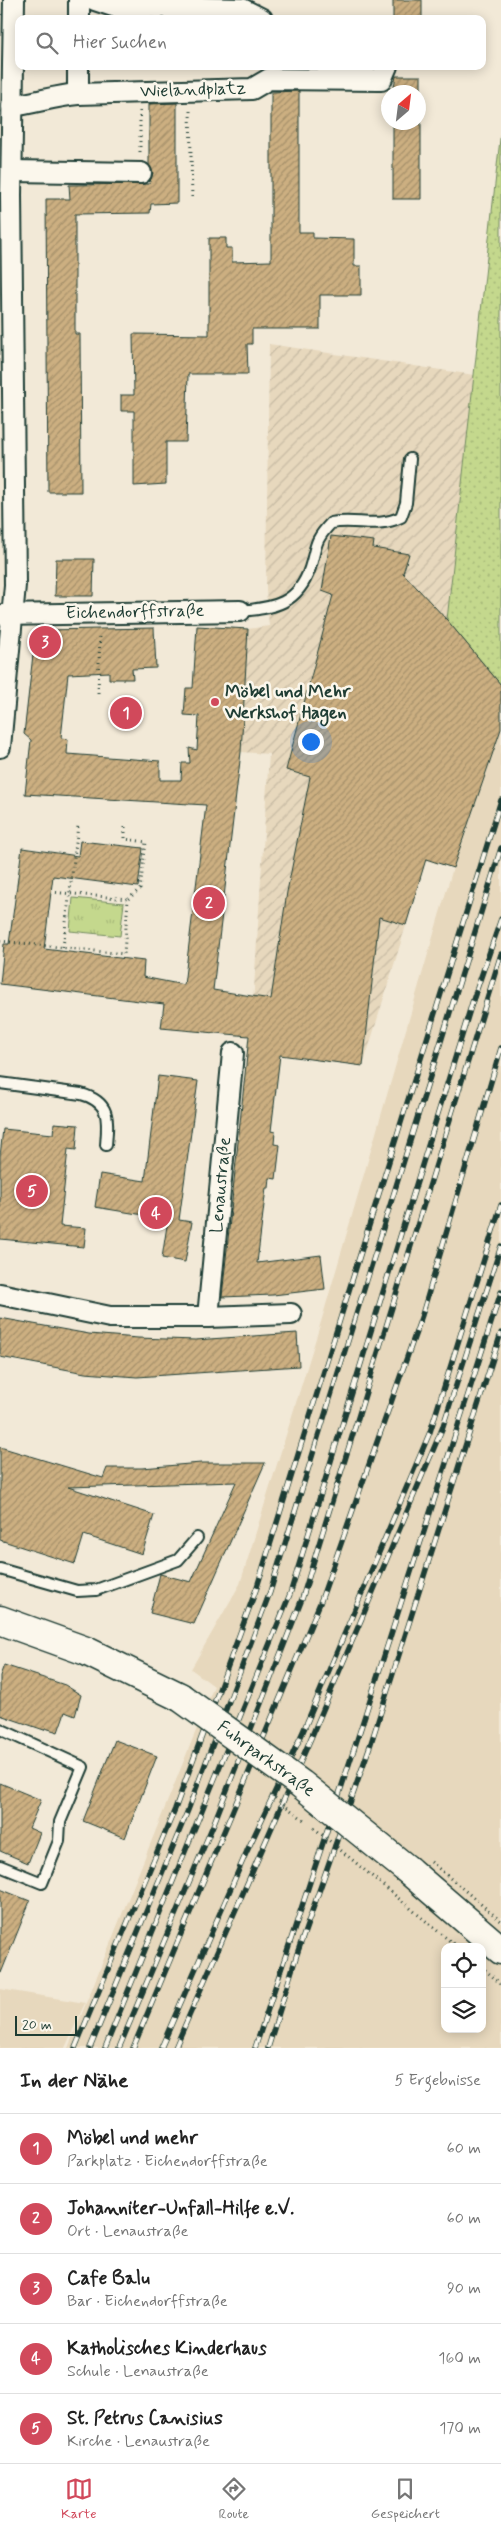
<!DOCTYPE html>
<html lang="de">
<meta charset="utf-8">
<style>
:root{--surface:#fff;--page:#f2f2f2;--text:#222;--muted:#767676;--line:#e0e0e0;--accent:#d1495b}
body{margin:0;font-family:Mynerve,sans-serif;background:var(--page);color:var(--text)}
.controls{position:absolute;right:15px;bottom:15px;display:grid;overflow:hidden;border-radius:10px;box-shadow:0 2px 12px #0003}
.controls button{width:45px;height:45px;display:grid;place-items:center;padding:0;border:0;border-bottom:1px solid var(--line);background:var(--surface);color:var(--text);font:25px sans-serif}
.compass{position:absolute;left:381px;top:85px;width:45px;height:45px;border-radius:50%;background:var(--surface);box-shadow:0 2px 12px #0003;rotate:28deg}
.scale{position:absolute;left:15px;bottom:12px;width:62px;box-sizing:border-box;padding-left:5px;border:2px solid #1f3d34;border-top:0;font-size:14px;line-height:18px;white-space:nowrap;color:#1f3d34;-webkit-text-stroke:4px #fbf7ec;paint-order:stroke}
.you{position:absolute;left:310px;top:741px;width:18px;height:18px;margin:-12px;border:4px solid #fff;border-radius:50%;background:#1a73e8;box-shadow:0 0 0 8px #1a73e833}
.badge{display:grid;place-items:center;width:32px;height:32px;border-radius:50%;background:var(--accent);color:#fff;font-size:16px;font-weight:700}
.pin{position:absolute;translate:-50% -50%;border:2px solid #fff;box-shadow:0 1px 5px #0006}
.list{margin:0;padding:0;list-style:none}
h2{display:flex;justify-content:space-between;align-items:center;height:65px;margin:0;padding:0 20px;font-size:21px}
h2 small{font-size:16px;font-weight:400;color:var(--muted)}
.list li{display:grid;grid-template-columns:32px 1fr auto;gap:15px;align-items:center;box-sizing:border-box;height:70px;padding:0 20px;border-top:1px solid var(--line)}
.list b{display:block;font-size:19px;white-space:nowrap}
.list p{margin:0;font-size:16px;white-space:nowrap;color:var(--muted)}
.list em{font-size:16px;font-style:normal;color:var(--muted)}
.icon{flex:none;width:28px;height:28px;fill:none;stroke:currentColor;stroke-width:2;stroke-linecap:round;stroke-linejoin:round}
.map{position:relative;flex:none;width:501px;height:2048px;overflow:hidden}
.search{position:absolute;background:var(--surface);box-shadow:0 2px 12px #0003;left:15px;right:15px;top:15px;height:55px;display:flex;align-items:center;gap:12px;box-sizing:border-box;padding:0 18px;border-radius:10px;color:var(--muted);font-size:19px}
.sheet{height:415px;background:var(--surface)}
nav{display:flex;justify-content:space-around;align-items:center;box-sizing:border-box;height:70px;border-top:1px solid var(--line);background:var(--surface);font-size:14px;color:var(--muted)}
nav a{display:grid;justify-items:center;gap:2px}
nav .on{color:var(--accent)}
.map>svg:first-child{display:block}
</style>
<div class="map">
<svg width="501" height="2048" viewBox="0 0 501 2048">
<defs>
<pattern id="industrial-furrows" width="10" height="10" patternUnits="userSpaceOnUse" patternTransform="scale(1.25)"><rect width="10" height="10" fill="#e7d8bd"/><path d="M-1 1l2-2M0 10L10 0M9 11l2-2" fill="none" stroke="#c6baa3"/></pattern>
<pattern id="grass-tufts" width="24" height="20" patternUnits="userSpaceOnUse" patternTransform="scale(1.25)"><rect width="24" height="20" fill="#c4d88d"/><path d="M3 7l-1-3M5 7V3M7 7l1-3M15 17l-1-3M17 17v-4M19 17l1-3" fill="none" stroke="#a8ba7a"/></pattern>
<pattern id="garden-dots" width="8" height="8" patternUnits="userSpaceOnUse" patternTransform="scale(1.25)"><rect width="8" height="8" fill="#c4d88d"/><path d="M2 2h.1M6 6h.1" fill="none" stroke="#a8ba7a" stroke-width="1.8" stroke-linecap="round"/></pattern>
<pattern id="building-hatch" width="6" height="6" patternUnits="userSpaceOnUse" patternTransform="scale(1.25)"><rect width="6" height="6" fill="#ccaf81"/><path d="M-1 1l2-2M0 6l6-6M5 7l2-2" fill="none" stroke="#a5906a"/></pattern>
</defs>
<rect width="100%" height="100%" fill="#f2e9d7"/>
<filter id="ink" filterUnits="userSpaceOnUse"><feTurbulence type="fractalNoise" baseFrequency=".02" numOctaves="2"/><feDisplacementMap in="SourceGraphic" scale="10" xChannelSelector="R" yChannelSelector="G"/><feConvolveMatrix kernelMatrix="1 2 1 2 8 2 1 2 1" color-interpolation-filters="sRGB"/></filter>
<g filter="url(#ink)">
<g fill="#e7d8bd" fill-rule="evenodd">
<path d="M501,729V2048H68L214,1686L191,1669L240,1584L321,1322L453,868ZM445,1947H482V2029H445Z"/>
<path d="M0,1989L85,2003L65,2048H0Z"/>
</g>
<path fill="url(#industrial-furrows)" d="M269,344L474,375L447,620L501,685V729L453,868L426,860L363,1066L250,1051L269,754L241,752L248,629L269,626L266,589Z"/>
<path fill="url(#grass-tufts)" stroke="#728a60" d="M73,898L124,903L120,936L70,931Z"/>
<path fill="url(#garden-dots)" stroke="#728a60" d="M501,130V685L447,620Z"/>
<g fill="url(#building-hatch)" stroke="#1f3d34">
<rect x="393" y="0" width="29" height="19"/>
<path d="M396,76H421V199H393V122H418V92H393Z"/>
<path d="M299,91V232H313V238L354,239V266H361V295H320V329H252V344H247L248,374H188L186,442H166V484L134,486V411H121V395H134L133,334L209,335V238H226V248H232V262L271,261V92Z"/>
<path d="M177,103V203L151,204L150,213L75,214V334H80L81,492H48L46,199H70L69,185L149,184L153,173L149,165V104Z"/>
<path d="M331,536L374,541L373,548L409,554L403,573L447,620L501,685V729L453,868L426,859L406,925L379,917L363,1066L280,1055L271,1131L275,1132L274,1144L280,1145L276,1179L270,1178L269,1188H266L257,1263L321,1255L325,1289L273,1295L222,1297L249,1036L161,1028L164,1004L0,984L4,944H9L22,848L78,856L80,841L143,848L138,887L53,876L44,949L144,961L143,977L184,985L206,805L25,794L31,740L24,734L35,637L38,633L45,630L154,628L156,668L132,669L133,679H109V672L68,674L61,738L68,739L67,754L160,761V780H181L182,763H190L189,748L197,750L199,716L184,715L186,688H193L197,626L248,629L241,752L213,990L271,999L287,892L310,777L286,770L333,595L322,591Z"/>
<path d="M56,559H94L93,596H55Z"/>
<path d="M158,1076L198,1081L179,1220L192,1222L185,1262L162,1258L168,1219L95,1207L100,1174L145,1181Z"/>
<path d="M54,1123L78,1125L76,1150L68,1149L60,1226L86,1228L84,1247L0,1239V1156L3,1129L53,1134Z"/>
<path d="M0,1318L89,1334L138,1338L195,1340L297,1333L299,1366L137,1377L85,1373L0,1357Z"/>
<path d="M0,1447L103,1478L107,1468H142L201,1463H265L194,1624L150,1613L160,1574L191,1582L236,1482L68,1487L154,1515L142,1554L84,1535L75,1564L0,1540Z"/>
<path d="M4,1665L65,1685L81,1695L75,1716L65,1712L58,1732L45,1728L44,1730L0,1715V1676Z"/>
<path d="M115,1740L157,1756L125,1838L83,1821Z"/>
<path d="M0,1783L41,1800L29,1828L40,1833L28,1863L0,1851Z"/>
<path d="M0,1889L30,1901L1,1973H0Z"/>
</g>
<g fill="none" stroke-linecap="round" stroke-linejoin="round">
<defs>
<g id="lane">
<path d="M240,611C274,608 298,604 310,568C317,546 313,542 331,523C356,518 376,529 401,517L406,503L410,459"/>
<path d="M0,1083L81,1094C111,1102 108,1120 106,1145"/>
<path d="M0,1569L77,1591L96,1590L178,1560L197,1538"/>
<path d="M0,1729L83,1767L60,1822L59,1841L42,1883L0,1866"/>
</g>
<g id="street">
<path d="M95,0L113,6L242,9L262,19"/>
<path d="M79,19V0"/>
<path d="M78,66V94L252,89L269,79L381,80L387,66"/>
<path d="M12,106C35,103 55,96 78,94"/>
<path d="M12,171L141,173"/>
<path d="M2,615L240,611"/>
<path d="M0,747L15,585L11,195L14,0"/>
<path d="M0,1294L110,1317H208L291,1314"/>
<path d="M208,1317L233,1053"/>
</g>
<g id="secondary">
<path d="M0,1620L86,1651L180,1697"/>
<path d="M408,1870L501,1950"/>
</g>
</defs>
<use href="#lane" stroke="#1f3d34" stroke-width="14"/>
<use href="#street" stroke="#1f3d34" stroke-width="24"/>
<use href="#secondary" stroke="#1f3d34" stroke-width="31"/>
<g stroke="#1f3d34" stroke-width="3" stroke-dasharray="1 4" stroke-linecap="butt">
<path d="M140,111V155"/>
<path d="M190,111L192,199"/>
<path d="M98,693L100,634"/>
<path d="M51,892L128,899"/>
<path d="M0,941L124,954L128,899L140,889L146,842L125,839V827"/>
<path d="M63,947L78,826"/>
<path d="M485,1970L501,1984"/>
</g>
<use href="#lane" stroke="#fbf7ec" stroke-width="10"/>
<use href="#street" stroke="#fbf7ec" stroke-width="20"/>
<use href="#secondary" stroke="#fbf7ec" stroke-width="28"/>
<defs>
<g id="rail">
<path d="M75,2048L175,1809L257,1587L501,800"/>
<path d="M90,2048L188,1810L270,1592L501,848"/>
<path d="M105,2048L290,1594L472,1003L501,919"/>
<path d="M119,2048L214,1823L302,1599L501,954"/>
<path d="M133,2048L320,1603L422,1315L501,1048"/>
<path d="M161,2048L247,1851L302,1734L430,1432L501,1205"/>
<path d="M175,2048L311,1738L442,1429L501,1246"/>
<path d="M255,2048L358,1737L501,1292"/>
<path d="M268,2048L297,1954L371,1743L501,1333"/>
</g>
</defs>
<use href="#rail" stroke="#1f3d34" stroke-width="5.5"/>
<use href="#rail" stroke="#fbf7ec" stroke-width="4" stroke-dasharray="11" stroke-linecap="butt"/>
<defs>
<path id="secondary-bridge" d="M180,1697L301,1784L408,1870"/>
</defs>
<use href="#secondary-bridge" stroke="#1f3d34" stroke-width="31" stroke-linecap="butt"/>
<g stroke="#1f3d34" stroke-width="3" stroke-dasharray="1 4" stroke-linecap="butt">
<path d="M271,1795L304,1820"/>
<path d="M314,1828L457,1947"/>
<path d="M431,1862L501,1921"/>
</g>
<use href="#secondary-bridge" stroke="#fbf7ec" stroke-width="28"/>
</g>
</g>
<circle fill="#d1495b" stroke="#fbf7ec" stroke-width="2" cx="215" cy="702" r="5"/>
<g text-anchor="middle" dominant-baseline="central" stroke-width="5" stroke-linejoin="round" paint-order="stroke">
<g font-size="18" fill="#1f3d34" stroke="#fbf7ec">
<text transform="translate(193 90) rotate(-2)">Wielandplatz</text>
<text transform="translate(135 612) rotate(-1)">Eichendorffstraße</text>
<text transform="translate(221 1185) rotate(-85)">Lenaustraße</text>
<text transform="translate(266 1759) rotate(36)">Fuhrparkstraße</text>
</g>
<g font-size="18" font-weight="bold" fill="#1f3d34" stroke="#fbf7ec" text-anchor="start">
<text x="225" y="692">Möbel und Mehr<tspan x="225" dy="21">Werkshof Hagen</tspan></text>
</g>
</g>
</svg>
<div class="controls">
<button><svg class="icon" aria-label="locate" viewBox="0 0 24 24"><circle cx="12" cy="12" r="6"/><path d="M12 2v4M12 18v4M2 12h4M18 12h4"/></svg></button>
<button><svg class="icon" aria-label="layers" viewBox="0 0 24 24"><path d="M12 4l9 5-9 5-9-5zM3 14l9 5 9-5"/></svg></button>
</div>
<svg class="compass" viewBox="-18 -18 36 36"><path d="M0-13l5 13h-10z" fill="#e53935"/><path d="M0 13l5-13h-10z" fill="#767676"/></svg>
<div class="scale">20 m</div>
<div class="you"></div>
<div class="pin badge" style="left:126px;top:713px">1</div>
<div class="pin badge" style="left:209px;top:903px">2</div>
<div class="pin badge" style="left:45px;top:642px">3</div>
<div class="pin badge" style="left:156px;top:1213px">4</div>
<div class="pin badge" style="left:32px;top:1191px">5</div>
<div class="search"><svg class="icon" aria-label="search" viewBox="0 0 24 24"><circle cx="10" cy="10" r="6"/><path d="M15 15l6 6"/></svg>Hier suchen</div>
</div>
<section class="sheet">
<h2>In der Nähe<small>5 Ergebnisse</small></h2>
<ul class="list">
<li><span class="badge">1</span><div><b>Möbel und mehr</b><p>Parkplatz · Eichendorffstraße</p></div><em>60 m</em></li>
<li><span class="badge">2</span><div><b>Johanniter-Unfall-Hilfe e.V.</b><p>Ort · Lenaustraße</p></div><em>60 m</em></li>
<li><span class="badge">3</span><div><b>Cafe Balu</b><p>Bar · Eichendorffstraße</p></div><em>90 m</em></li>
<li><span class="badge">4</span><div><b>Katholisches Kinderhaus</b><p>Schule · Lenaustraße</p></div><em>160 m</em></li>
<li><span class="badge">5</span><div><b>St. Petrus Canisius</b><p>Kirche · Lenaustraße</p></div><em>170 m</em></li>
</ul>
</section>
<nav>
<a class="on"><svg class="icon" aria-label="map" viewBox="0 0 24 24"><path d="M3 6l6-2 6 2 6-2v14l-6 2-6-2-6 2zM9 4v14M15 6v14"/></svg>Karte</a>
<a><svg class="icon" aria-label="directions" viewBox="0 0 24 24"><path d="M12 3l9 9-9 9-9-9zM9 14v-3h6M13 9l2 2-2 2"/></svg>Route</a>
<a><svg class="icon" aria-label="saved" viewBox="0 0 24 24"><path d="M7 4h10v16l-5-4-5 4z"/></svg>Gespeichert</a>
</nav>
